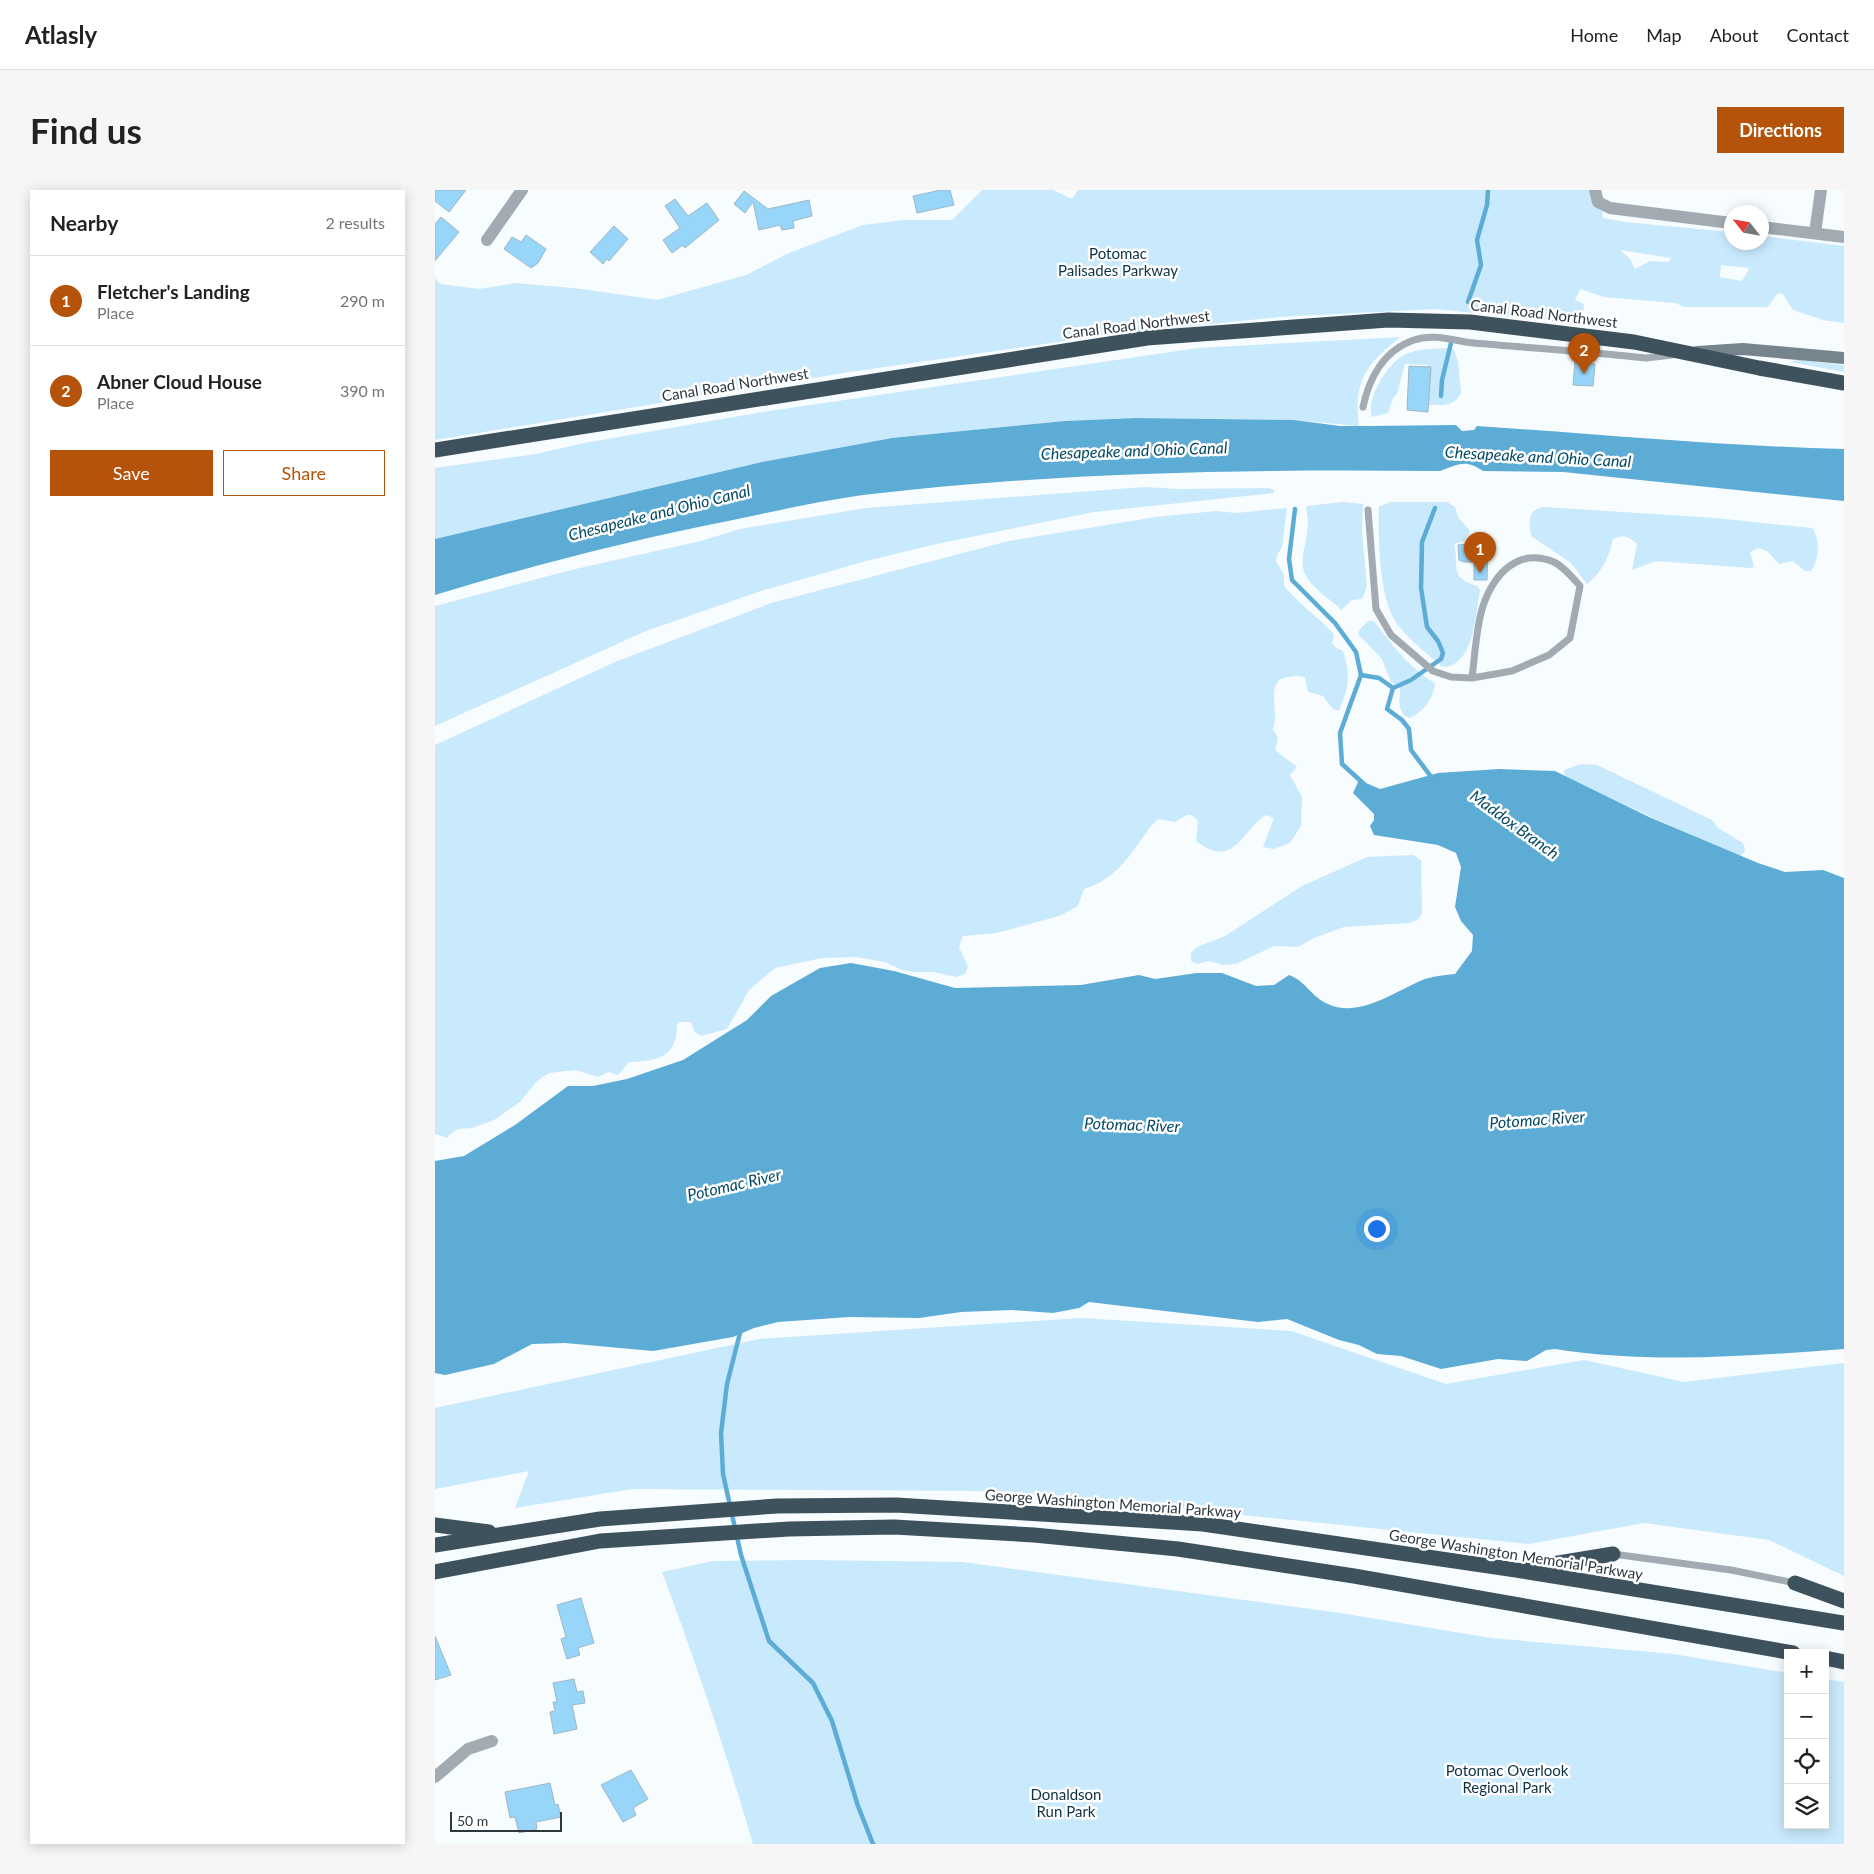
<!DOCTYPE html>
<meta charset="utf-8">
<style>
:root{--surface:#fff;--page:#f6f6f6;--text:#222;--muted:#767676;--line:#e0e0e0;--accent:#b45309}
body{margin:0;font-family:Lato,sans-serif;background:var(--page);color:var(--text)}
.controls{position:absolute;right:15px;bottom:15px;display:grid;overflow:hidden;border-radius:0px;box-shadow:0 2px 12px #0003}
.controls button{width:45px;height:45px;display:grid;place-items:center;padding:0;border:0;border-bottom:1px solid var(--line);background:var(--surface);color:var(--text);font:25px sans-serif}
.compass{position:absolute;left:1289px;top:15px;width:45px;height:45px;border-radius:50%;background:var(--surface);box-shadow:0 2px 12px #0003;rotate:301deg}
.scale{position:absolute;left:15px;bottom:12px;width:112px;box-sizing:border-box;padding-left:5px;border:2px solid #2e373d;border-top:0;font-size:14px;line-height:18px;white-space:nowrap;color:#2e373d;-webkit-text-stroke:4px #fff;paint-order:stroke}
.you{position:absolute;left:941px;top:1038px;width:18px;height:18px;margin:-12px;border:4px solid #fff;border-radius:50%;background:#1a73e8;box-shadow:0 0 0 8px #1a73e833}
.badge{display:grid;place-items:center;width:32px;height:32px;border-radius:50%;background:var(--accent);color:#fff;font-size:16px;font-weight:700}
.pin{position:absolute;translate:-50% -41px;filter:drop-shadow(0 1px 2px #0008)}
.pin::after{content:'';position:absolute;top:26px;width:18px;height:15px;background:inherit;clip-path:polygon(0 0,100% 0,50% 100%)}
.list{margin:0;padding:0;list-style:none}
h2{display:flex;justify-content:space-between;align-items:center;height:65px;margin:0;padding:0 20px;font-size:21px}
h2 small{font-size:16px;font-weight:400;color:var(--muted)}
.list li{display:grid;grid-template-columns:32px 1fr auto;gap:15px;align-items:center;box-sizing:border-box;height:90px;padding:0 20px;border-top:1px solid var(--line)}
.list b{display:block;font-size:19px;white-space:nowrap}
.list p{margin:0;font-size:16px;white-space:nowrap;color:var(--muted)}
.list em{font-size:16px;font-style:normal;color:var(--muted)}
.actions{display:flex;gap:10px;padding:15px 20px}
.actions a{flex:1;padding:11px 0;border:1px solid var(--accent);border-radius:0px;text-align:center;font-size:18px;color:var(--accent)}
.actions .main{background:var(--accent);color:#fff}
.icon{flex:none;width:28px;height:28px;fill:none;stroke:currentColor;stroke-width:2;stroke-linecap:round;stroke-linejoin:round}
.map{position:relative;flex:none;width:1409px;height:1654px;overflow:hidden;border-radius:0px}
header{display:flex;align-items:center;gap:30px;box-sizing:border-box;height:70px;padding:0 25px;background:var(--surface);border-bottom:1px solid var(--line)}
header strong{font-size:24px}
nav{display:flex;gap:28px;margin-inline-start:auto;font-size:18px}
.intro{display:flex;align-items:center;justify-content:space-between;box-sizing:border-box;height:120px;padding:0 30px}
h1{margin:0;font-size:35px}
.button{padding:12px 22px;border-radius:0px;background:var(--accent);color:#fff;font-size:18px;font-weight:700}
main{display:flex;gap:30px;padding:0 30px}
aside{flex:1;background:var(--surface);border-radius:0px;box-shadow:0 2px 12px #0003}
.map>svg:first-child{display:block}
</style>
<header>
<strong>Atlasly</strong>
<nav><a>Home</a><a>Map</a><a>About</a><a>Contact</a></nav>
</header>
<div class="intro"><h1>Find us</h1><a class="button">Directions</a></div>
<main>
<aside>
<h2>Nearby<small>2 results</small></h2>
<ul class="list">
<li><span class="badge">1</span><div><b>Fletcher's Landing</b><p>Place</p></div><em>290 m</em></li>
<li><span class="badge">2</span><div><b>Abner Cloud House</b><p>Place</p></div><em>390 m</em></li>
</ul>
<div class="actions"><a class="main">Save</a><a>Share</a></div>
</aside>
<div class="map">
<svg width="1409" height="1654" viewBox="0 0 1409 1654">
<rect width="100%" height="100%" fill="#f7fcff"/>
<g fill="#c9e9fc" fill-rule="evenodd">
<path d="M547,0H618L637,9L643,0H1164L1168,28L1190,32L1296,42V52H1326L1327,46L1409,56V133L1388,130L1358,120L1347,103L1342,104L1333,117H1250L1240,113L1169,107L1145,99L1140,110L1149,114L1147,134L1000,119L844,127L678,144L415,182L0,250V88L5,94L44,99L81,93L147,99L222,110L311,85L354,63L428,35L468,30H517ZM1185,60L1236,68V69L1233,72L1215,71L1200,79L1195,69ZM1286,75L1314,78V79L1307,91L1285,87Z"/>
<path d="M966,147C931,173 918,192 924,236L859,230L701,228L630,231L457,248L327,272L0,349V278L101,264L149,253L328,222L763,158Z"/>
<path d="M1014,158L1019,160L1023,171L1026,203C1020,217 1006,215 993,215V175L970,174L962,204L958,208L953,223L937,227C930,209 954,171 971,164C985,158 1000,159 1014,158Z"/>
<path d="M1364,170L1409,175V182L1355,172Z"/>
<path d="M710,297L743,299L834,298L839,300V303L659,322L506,353L431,371L323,402L211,441L0,536V416L136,380L266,351L305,339L431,318Z"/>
<path d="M908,312L928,314L927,342L932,397L927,409L917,410L906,420C895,408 877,399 870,384C862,368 878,341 871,319L872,316Z"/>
<path d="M955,312H1012L1020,317L1023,327L1035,341L1029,351L1019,354C1025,380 1013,386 1042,396L1045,400C1041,424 1039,477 1007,477C992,463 974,450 962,434C944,410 943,347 944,317Z"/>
<path d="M1110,317L1280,328L1377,338C1386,350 1384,368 1376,381H1370L1358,371L1344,374L1332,361L1323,358L1315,362L1319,377L1315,378L1221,371L1197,380L1202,354C1193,346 1188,344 1178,349C1173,369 1168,381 1152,394L1136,373L1096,346C1094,331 1092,319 1110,317Z"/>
<path d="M852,318L847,357L842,365L841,371L849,385V396C864,414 883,427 899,444L897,453L900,457L908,461C916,487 914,496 904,521L898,519L888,506L873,502L870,488C865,485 860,486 854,487C833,488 840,514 840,527C840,531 839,535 838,539L843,548L840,560L862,577L855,585L867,607L866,636L855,653L838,659L828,657L839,628L831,625C807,639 800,681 761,651L763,631L757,625H752L740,632L723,629C714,637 710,645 703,654C688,676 674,691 649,699L643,716L624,726L562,743L528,746L524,757L533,777L530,784L522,787L498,782H480L467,780L450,772L421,767L387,768L340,778L314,800L292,839L266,846L260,842L256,832H244L242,835C242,868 222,871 194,872L183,885L173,882L163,887L141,880L114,883L102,891L85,912L59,930L37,938L23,939L14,945L13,948L0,944V555L180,472L336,413L574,351L721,327L781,321L801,323Z"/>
<path d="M933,431H939C956,454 975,479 1000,493C999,507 988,523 974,528C961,521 965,510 965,497L956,492L947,469L923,444L925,439Z"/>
<path d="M1146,574L1162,575L1277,630L1283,638L1308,653L1310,661L1306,666C1246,642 1188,614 1130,586L1129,580Z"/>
<path d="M978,665L986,670L987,723L984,729L974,733L909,737L879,748L863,757L839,756L801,774L788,775L775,771L762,774L756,771V763L762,757L790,746L867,696L932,667Z"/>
<path d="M646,1128L856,1141L1011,1194L1149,1170L1249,1192L1409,1173V1386L1334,1350L1209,1333L1094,1354L570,1301L197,1299L80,1318L94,1281L0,1299V1218L324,1149Z"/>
<path d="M371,1370L527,1372L905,1423L1056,1448L1238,1464L1353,1483V1635H1390V1489L1409,1492V1654H318C291,1562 261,1472 227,1382L278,1371Z"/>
</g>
<g fill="#5cacd6">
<path d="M701,228L859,230L905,236H936L1021,235L1027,241L1039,240L1042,236C1164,244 1286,256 1409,259V311L1128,282L1048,281C1031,269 1024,274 1005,281C813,279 620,282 428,305C384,311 341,321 298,330C197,350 98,375 0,405V349L327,272L457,248L630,231Z"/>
<path d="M1064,579L1120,581L1214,627L1323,673L1350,682L1388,680L1409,688V1159C1314,1166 1215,1174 1120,1159L1111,1160L1092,1171L1063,1169L1006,1179L966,1166L942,1164L924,1155L904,1150L852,1129L823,1132L654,1112L644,1118L618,1123L577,1120L526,1122L484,1128L414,1127L343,1132L319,1138L298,1147L218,1161L130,1153L97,1154L59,1174L10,1185L0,1183V971L29,966L80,935L133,896H158L192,889L248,870L312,830L336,806L385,778L416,773L459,781L520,798L646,795L704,785L720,789L762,783H787L821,796L839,795L854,785C871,791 876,807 893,814C924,829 962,800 990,789C1000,786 1011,785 1020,784L1037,761L1038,745L1026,731L1020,717L1026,677L1021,663L1003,655L939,645L935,636L939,630V624L918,603L924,590L945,599L1003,583Z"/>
</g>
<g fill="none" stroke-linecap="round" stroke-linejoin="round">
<g stroke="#5cacd6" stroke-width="4.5">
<path d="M1033,112L1046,75L1042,50L1052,15L1053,0"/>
<path d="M1006,206L1007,190L1016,153"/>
<path d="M860,319L854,369L857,390L900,433L921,462L926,485L905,543L907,574L929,594"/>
<path d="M926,485L944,488L958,498"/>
<path d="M997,588L976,560L974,539L967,530L952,519L958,498L976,490L1006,469L1008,463L1003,451L992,437L986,398L987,352L1000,318"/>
<path d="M305,1143L292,1194L286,1243L288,1284L306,1365L334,1451L378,1493L397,1531L423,1616L438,1654"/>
</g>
</g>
<g fill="#98d6f9" stroke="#9fb6c3">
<path d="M0,0H31L14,22L0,11Z"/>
<path d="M506,0H515L519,15L482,23L478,6Z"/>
<path d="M309,1L333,19L374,10L377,26L358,31L359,38L347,40L345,35L324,40L318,12L310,23L299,14Z"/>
<path d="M240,9L253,26L272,13L284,30L250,58L248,55L237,63L228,50L245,38L230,16Z"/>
<path d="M6,27L24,42L0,71V34Z"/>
<path d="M179,36L193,49L174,71L172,69L168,74L155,62Z"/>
<path d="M91,45L111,59L103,73L96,78L69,59L77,47L86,52Z"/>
<path d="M1140,172L1160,174L1158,196L1138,195Z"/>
<path d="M974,176L996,177L993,222L972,220Z"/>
<path d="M1048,353V356H1053L1052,390H1039V372H1029L1024,370L1023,355Z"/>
<path d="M146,1408L159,1453L143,1458L145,1465L132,1469L126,1449L131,1447L122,1415Z"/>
<path d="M0,1446L16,1485L0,1490Z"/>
<path d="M139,1489L142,1502L148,1501L150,1513L137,1515L142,1539L119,1544L115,1522L120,1521L118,1512H122L118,1493Z"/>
<path d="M196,1580L213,1609L198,1618L201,1625L188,1632L166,1595Z"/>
<path d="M115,1593L120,1615L123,1614L126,1627L101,1632L102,1639L84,1643L80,1627L75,1628L70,1602Z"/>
</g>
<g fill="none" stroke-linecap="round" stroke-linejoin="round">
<g stroke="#a1abb1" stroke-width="7">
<path d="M928,217C934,188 949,160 979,150C998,143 1020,151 1039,153C1097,158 1154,162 1211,168L1237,165"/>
<path d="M933,320L941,419L956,445L998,481L1016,487L1037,488L1077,481L1114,465L1135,448L1145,396C1138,388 1129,377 1119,372C1083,357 1059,384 1048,416C1041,438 1040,464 1037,488"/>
<path d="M1178,1364L1296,1380L1360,1393"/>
</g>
<g stroke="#a1abb1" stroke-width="12">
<path d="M1160,0L1163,12L1175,18L1296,33"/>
<path d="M1326,37L1409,47"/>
<path d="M1380,43L1386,0"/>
<path d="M52,50L87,0"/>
<path d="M0,1587L33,1559L57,1551"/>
</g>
<path stroke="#76858d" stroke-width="12" d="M1262,162L1308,159L1409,168"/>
<g stroke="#3e525e" stroke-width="15">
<path d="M0,260L712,148L953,130L1035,132L1199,152L1324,178L1409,193"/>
<path d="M0,1335L54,1342"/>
<path d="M0,1355L165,1329L342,1316L461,1315L768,1334L1081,1380L1409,1433"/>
<path d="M1093,1378L1178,1364"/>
<path d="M0,1382L165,1351L354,1339L459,1337L599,1345L743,1359L919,1386L1358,1463"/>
<path d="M1360,1393L1409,1411"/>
<path d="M1390,1468L1409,1472"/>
</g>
</g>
<g text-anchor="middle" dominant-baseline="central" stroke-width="5" stroke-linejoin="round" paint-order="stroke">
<g font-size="15" fill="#0d3244" stroke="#fff">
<text x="683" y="63">Potomac<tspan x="683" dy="17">Palisades Parkway</tspan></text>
<text x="1072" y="1580">Potomac Overlook<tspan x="1072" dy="17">Regional Park</tspan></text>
<text x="631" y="1604">Donaldson<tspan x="631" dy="17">Run Park</tspan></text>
</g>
<g font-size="15" fill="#2e373d" stroke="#fff">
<text transform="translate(1109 123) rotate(7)">Canal Road Northwest</text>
<text transform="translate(701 134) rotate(-7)">Canal Road Northwest</text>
<text transform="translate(300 194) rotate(-9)">Canal Road Northwest</text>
<text transform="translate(678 1313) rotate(4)">George Washington Memorial Parkway</text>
<text transform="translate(1081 1364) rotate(9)">George Washington Memorial Parkway</text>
</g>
<g font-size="16" font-style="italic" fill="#034965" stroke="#fff">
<text transform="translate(699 260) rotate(-2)">Chesapeake and Ohio Canal</text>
<text transform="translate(1103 266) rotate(3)">Chesapeake and Ohio Canal</text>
<text transform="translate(224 322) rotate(-14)">Chesapeake and Ohio Canal</text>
<text transform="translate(1080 634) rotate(36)">Maddox Branch</text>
<text transform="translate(1102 929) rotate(-4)">Potomac River</text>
<text transform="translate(697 934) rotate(2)">Potomac River</text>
<text transform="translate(299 994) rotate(-13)">Potomac River</text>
</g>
</g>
</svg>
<div class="controls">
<button>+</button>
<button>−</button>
<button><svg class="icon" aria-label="locate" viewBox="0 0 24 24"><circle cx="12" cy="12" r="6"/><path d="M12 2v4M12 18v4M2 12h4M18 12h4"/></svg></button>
<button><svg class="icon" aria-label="layers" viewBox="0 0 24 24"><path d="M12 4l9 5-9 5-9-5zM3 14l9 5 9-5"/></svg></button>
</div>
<svg class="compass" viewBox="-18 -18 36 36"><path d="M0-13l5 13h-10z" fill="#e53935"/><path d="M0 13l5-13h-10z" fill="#767676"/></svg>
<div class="scale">50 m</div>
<div class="you"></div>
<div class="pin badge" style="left:1045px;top:383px">1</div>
<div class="pin badge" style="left:1149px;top:184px">2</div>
</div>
</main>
